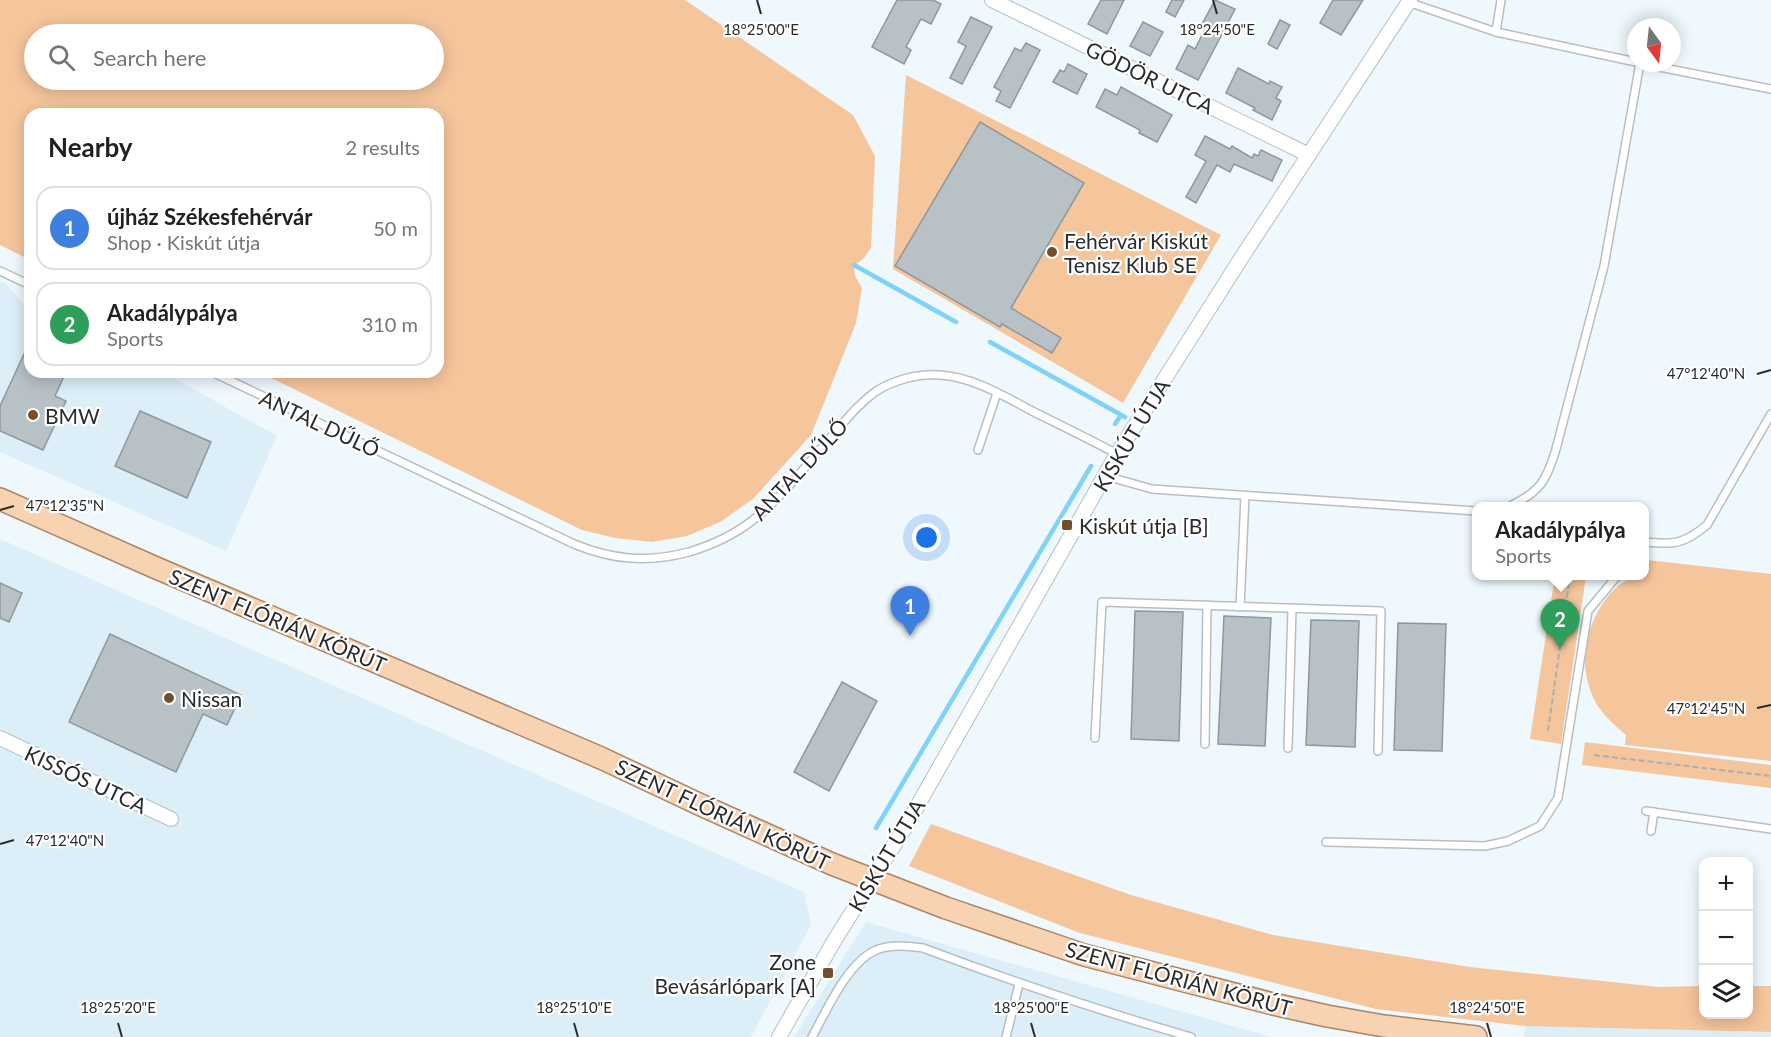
<!DOCTYPE html>
<meta charset="utf-8">
<style>
:root{--surface:#fff;--page:#f6f6f6;--text:#202124;--muted:#757577;--line:#e0e0e0;--accent:#d93025}
body{margin:0;font-family:Lato,sans-serif;background:var(--page);color:var(--text)}
.controls{position:absolute;right:18px;bottom:18px;display:grid;overflow:hidden;border-radius:12px;box-shadow:0 3px 15px #0003}
.controls button{width:54px;height:54px;display:grid;place-items:center;padding:0;border:0;border-bottom:2px solid var(--line);background:var(--surface);color:var(--text);font:30px sans-serif}
.compass{position:absolute;left:1627px;top:18px;width:54px;height:54px;border-radius:50%;background:var(--surface);box-shadow:0 3px 15px #0003;rotate:165deg}
.you{position:absolute;left:927px;top:538px;width:21px;height:21px;margin:-15px;border:4px solid #fff;border-radius:50%;background:#1a73e8;box-shadow:0 0 0 9px #1a73e833}
.badge{display:grid;place-items:center;width:39px;height:39px;border-radius:50%;background:var(--accent);color:#fff;font-size:20px;font-weight:700}
.pin{position:absolute;translate:-50% -50px;filter:drop-shadow(0 2px 3px #0008)}
.pin::after{content:'';position:absolute;top:32px;width:21px;height:18px;background:inherit;clip-path:polygon(0 0,100% 0,50% 100%)}
.popup{position:absolute;left:1472px;top:502px;width:177px;height:78px;box-sizing:border-box;display:grid;place-content:center;border-radius:12px;background:var(--surface);filter:drop-shadow(0 2px 4px #0005);font-size:20px;white-space:nowrap;color:var(--muted)}
.popup b{font-size:22px;color:var(--text)}
.popup::after{content:'';position:absolute;left:50%;top:100%;margin-left:-12px;border:12px solid transparent;border-top-color:var(--surface)}
.list{margin:0;padding:0;list-style:none}
h2{display:flex;justify-content:space-between;align-items:center;height:78px;margin:0;padding:0 24px;font-size:26px}
h2 small{font-size:20px;font-weight:400;color:var(--muted)}
.list li{display:grid;grid-template-columns:39px 1fr auto;gap:18px;align-items:center;box-sizing:border-box;height:84px;margin:0 12px 12px;padding:0 12px;border:2px solid var(--line);border-radius:18px}
.list b{display:block;font-size:22px;white-space:nowrap}
.list p{margin:0;font-size:20px;white-space:nowrap;color:var(--muted)}
.list em{font-size:20px;font-style:normal;color:var(--muted)}
.icon{flex:none;width:33px;height:33px;fill:none;stroke:currentColor;stroke-width:2;stroke-linecap:round;stroke-linejoin:round}
.map{position:relative;flex:none;width:1771px;height:1037px;overflow:hidden}
.search{position:absolute;background:var(--surface);box-shadow:0 3px 15px #0003;left:24px;top:24px;width:420px;height:66px;display:flex;align-items:center;gap:15px;box-sizing:border-box;padding:0 21px;border-radius:33px;color:var(--muted);font-size:22px}
.panel{position:absolute;background:var(--surface);box-shadow:0 3px 15px #0003;left:24px;top:108px;width:420px;height:270px;border-radius:18px}
.map>svg:first-child{display:block}
</style>
<div class="map">
<svg width="1771" height="1037" viewBox="0 0 1771 1037">
<rect width="100%" height="100%" fill="#eef8fd"/>
<g fill="#dceef7">
<path d="M0,281L5,283L30,311V372H163L277,436L226,551L0,452Z"/>
<path d="M0,539L804,892L811,925L751,1037H0Z"/>
<path d="M866,922L1271,1037H794Z"/>
<path d="M1525,1026L1771,1032V1037H1524Z"/>
</g>
<g fill="#f5c59c" fill-rule="evenodd">
<path d="M0,0H685L853,115L875,156L871,248L864,258L854,266L855,276L862,288L856,323L811,435L753,499L720,522L687,536L652,542L615,538L582,530L259,372H438V114H30V260L0,245ZM34,34H434V80H34Z"/>
<path d="M906,75L1221,235L1123,403L893,269Z"/>
<path d="M1647,560L1771,574V761L1625,745L1626,735C1612,723 1597,710 1591,692C1587,682 1584,666 1585,655C1586,626 1610,576 1644,576Z"/>
<path d="M1555,576H1586L1561,744L1530,739Z"/>
<path d="M1585,742L1771,765V788L1582,765Z"/>
<path d="M931,824L1131,895L1273,935L1470,967L1659,987L1703,986L1704,1014H1748L1749,986H1771V1032L1525,1026L1376,1009L1080,933L909,866Z"/>
</g>
<g fill="none" stroke-linecap="round" stroke-linejoin="round">
<g stroke="#7fd2f9" stroke-width="4.5">
<path d="M854,265L956,322"/>
<path d="M990,342L1125,417"/>
<path d="M1115,424L1121,415"/>
<path d="M876,828L1091,466"/>
</g>
</g>
<g fill="#b7c1c6" stroke="#8e989c" stroke-width="1.5">
<path d="M897,0H933L941,4L931,24L921,19L906,47L911,50L904,64L872,47Z"/>
<path d="M1101,0H1124L1107,34L1088,24Z"/>
<path d="M1172,0H1184L1175,17L1166,12Z"/>
<path d="M1215,0L1235,9L1198,80L1176,69L1188,45L1195,49L1206,27L1202,24Z"/>
<path d="M1333,0H1363L1341,35L1320,23Z"/>
<path d="M971,17L992,27L962,84L950,78L966,46L958,42Z"/>
<path d="M1280,20L1290,25L1277,49L1268,44Z"/>
<path d="M1143,22L1163,32L1150,56L1130,46Z"/>
<path d="M1026,43L1040,50L1010,108L996,101L1001,91L994,87L1015,48L1021,51Z"/>
<path d="M1068,64L1087,74L1077,94L1053,82L1060,70L1064,72Z"/>
<path d="M1238,68L1269,84L1270,81L1282,87L1276,98L1281,101L1272,120L1253,110L1255,108L1226,93Z"/>
<path d="M1121,87L1172,115L1157,142L1139,133L1140,130L1096,107L1105,89L1117,95Z"/>
<path d="M980,122L1084,183L1011,308L1061,338L1052,353L1002,324L1000,327L895,266Z"/>
<path d="M1205,136L1230,149L1232,146L1252,158L1254,154L1258,156L1261,150L1282,160L1272,181L1234,164L1230,172L1217,165L1196,203L1186,197L1206,161L1195,155Z"/>
<path d="M30,341V372H66L55,396L66,401L43,450L0,431V406Z"/>
<path d="M140,411L211,442L187,498L115,466Z"/>
<path d="M0,583L22,593L9,622L0,618Z"/>
<path d="M1135,611L1183,612L1179,741L1131,739Z"/>
<path d="M1224,616L1271,618L1265,746L1218,744Z"/>
<path d="M1311,620L1359,621L1355,747L1306,745Z"/>
<path d="M1398,623L1446,624L1442,751L1394,750Z"/>
<path d="M110,634L241,695L227,725L203,714L176,772L69,722Z"/>
<path d="M842,682L877,701L829,791L794,772Z"/>
</g>
<g fill="none" stroke-linecap="round" stroke-linejoin="round">
<defs>
<g id="lane">
<path d="M1408,2L1496,32L1636,62"/>
<path d="M1496,32L1501,0"/>
<path d="M1639,63L1771,89"/>
<path d="M0,271L30,285"/>
<path d="M212,372L574,544C613,560 648,563 689,552C712,545 734,535 753,520C785,495 810,460 837,430C849,416 860,403 875,392C893,380 919,373 940,375C973,377 1004,396 1032,411C1060,425 1089,439 1117,454"/>
<path d="M978,450L997,393"/>
<path d="M1106,476L1152,489L1476,511"/>
<path d="M1510,506C1540,492 1547,480 1556,449L1604,266L1640,63"/>
<path d="M1644,542C1674,545 1684,544 1707,525L1771,414"/>
<path d="M1240,607L1245,496"/>
<path d="M1095,738L1102,602L1381,611L1378,751"/>
<path d="M1205,744L1207,605"/>
<path d="M1288,748L1292,608"/>
<path d="M1646,811L1771,829"/>
<path d="M1651,831L1654,812"/>
<path d="M1326,842L1485,846L1508,841L1540,826L1558,798L1588,611L1617,576"/>
<path d="M812,1037C827,1010 847,963 876,950C891,944 908,946 923,948C1011,981 1100,1011 1191,1037"/>
<path d="M1006,1037L1019,984"/>
</g>
<g id="street">
<path d="M992,0L1309,155"/>
<path d="M0,738L171,819"/>
<path d="M779,1037L834,941L906,826L1117,454L1240,260L1410,0"/>
</g>
<path id="primary" d="M0,499L154,567L601,758L703,806L832,864L946,908L1084,955L1273,1004L1327,1016L1384,1026L1476,1037"/>
</defs>
<use href="#lane" stroke="#b5bfc4" stroke-width="10"/>
<use href="#street" stroke="#b5bfc4" stroke-width="16"/>
<use href="#primary" stroke="#ab8563" stroke-width="24"/>
<g stroke="#a8b0b4" stroke-width="2" stroke-dasharray="6 3" stroke-linecap="butt">
<path d="M1548,731L1570,576"/>
<path d="M1594,755L1771,776"/>
</g>
<use href="#lane" stroke="#fff" stroke-width="7"/>
<use href="#street" stroke="#fff" stroke-width="14"/>
<use href="#primary" stroke="#f7d3b2" stroke-width="21"/>
</g>
<path fill="none" stroke="#282c2e" stroke-width="2" d="M757,0L761,14M1213,0L1217,14M1757,374L1771,370M0,510L14,506M1757,708L1771,705M0,844L14,840M118,1023L122,1037M574,1023L578,1037M1031,1023L1035,1037M1487,1023L1491,1037"/>
<g fill="#754f2c" stroke="#fff" stroke-width="2">
<circle cx="1052" cy="252" r="6"/>
<circle cx="33" cy="415" r="6"/>
<rect x="1061" y="519" width="12" height="12" rx="3"/>
<circle cx="169" cy="698" r="6"/>
<rect x="822" y="967" width="12" height="12" rx="3"/>
</g>
<g text-anchor="middle" dominant-baseline="central" stroke-width="4.5" stroke-linejoin="round" paint-order="stroke">
<g font-size="21" fill="#282c2e" stroke="#fff">
<text transform="translate(1150 77) rotate(26)">GÖDÖR UTCA</text>
<text transform="translate(320 423) rotate(25)">ANTAL DŰLŐ</text>
<text transform="translate(1131 435) rotate(-59)">KISKÚT ÚTJA</text>
<text transform="translate(799 469) rotate(-47)">ANTAL DŰLŐ</text>
<text transform="translate(278 620) rotate(23)">SZENT FLÓRIÁN KÖRÚT</text>
<text transform="translate(86 779) rotate(25)">KISSÓS UTCA</text>
<text transform="translate(723 814) rotate(25)">SZENT FLÓRIÁN KÖRÚT</text>
<text transform="translate(886 855) rotate(-59)">KISKÚT ÚTJA</text>
<text transform="translate(1179 978) rotate(15)">SZENT FLÓRIÁN KÖRÚT</text>
</g>
<g font-size="21" fill="#282c2e" stroke="#fff" text-anchor="start">
<text x="1064" y="240">Fehérvár Kiskút<tspan x="1064" dy="24">Tenisz Klub SE</tspan></text>
<text x="45" y="415">BMW</text>
<text x="1079" y="525">Kiskút útja [B]</text>
<text x="181" y="698">Nissan</text>
<text x="816" y="961" text-anchor="end">Zone<tspan x="816" dy="24">Bevásárlópark [A]</tspan></text>
</g>
</g>
<g font-size="15" text-anchor="middle" fill="#282c2e" stroke="#fff" stroke-width="4.5" stroke-linejoin="round" paint-order="stroke">
<text x="761" y="35">18°25'00"E</text>
<text x="1217" y="35">18°24'50"E</text>
<text x="1706" y="379">47°12'40"N</text>
<text x="65" y="511">47°12'35"N</text>
<text x="1706" y="714">47°12'45"N</text>
<text x="65" y="846">47°12'40"N</text>
<text x="118" y="1013">18°25'20"E</text>
<text x="574" y="1013">18°25'10"E</text>
<text x="1031" y="1013">18°25'00"E</text>
<text x="1487" y="1013">18°24'50"E</text>
</g>
</svg>
<div class="controls">
<button>+</button>
<button>−</button>
<button><svg class="icon" aria-label="layers" viewBox="0 0 24 24"><path d="M12 4l9 5-9 5-9-5zM3 14l9 5 9-5"/></svg></button>
</div>
<svg class="compass" viewBox="-18 -18 36 36"><path d="M0-13l5 13h-10z" fill="#e53935"/><path d="M0 13l5-13h-10z" fill="#757577"/></svg>
<div class="you"></div>
<div class="pin badge" style="left:910px;top:636px;background:#3f7fe0">1</div>
<div class="pin badge" style="left:1560px;top:649px;background:#2e9e5b">2</div>
<div class="popup"><b>Akadálypálya</b>Sports</div>
<div class="search"><svg class="icon" aria-label="search" viewBox="0 0 24 24"><circle cx="10" cy="10" r="6"/><path d="M15 15l6 6"/></svg>Search here</div>
<section class="panel">
<h2>Nearby<small>2 results</small></h2>
<ul class="list">
<li><span class="badge" style="background:#3f7fe0">1</span><div><b>újház Székesfehérvár</b><p>Shop · Kiskút útja</p></div><em>50 m</em></li>
<li><span class="badge" style="background:#2e9e5b">2</span><div><b>Akadálypálya</b><p>Sports</p></div><em>310 m</em></li>
</ul>
</section>
</div>
